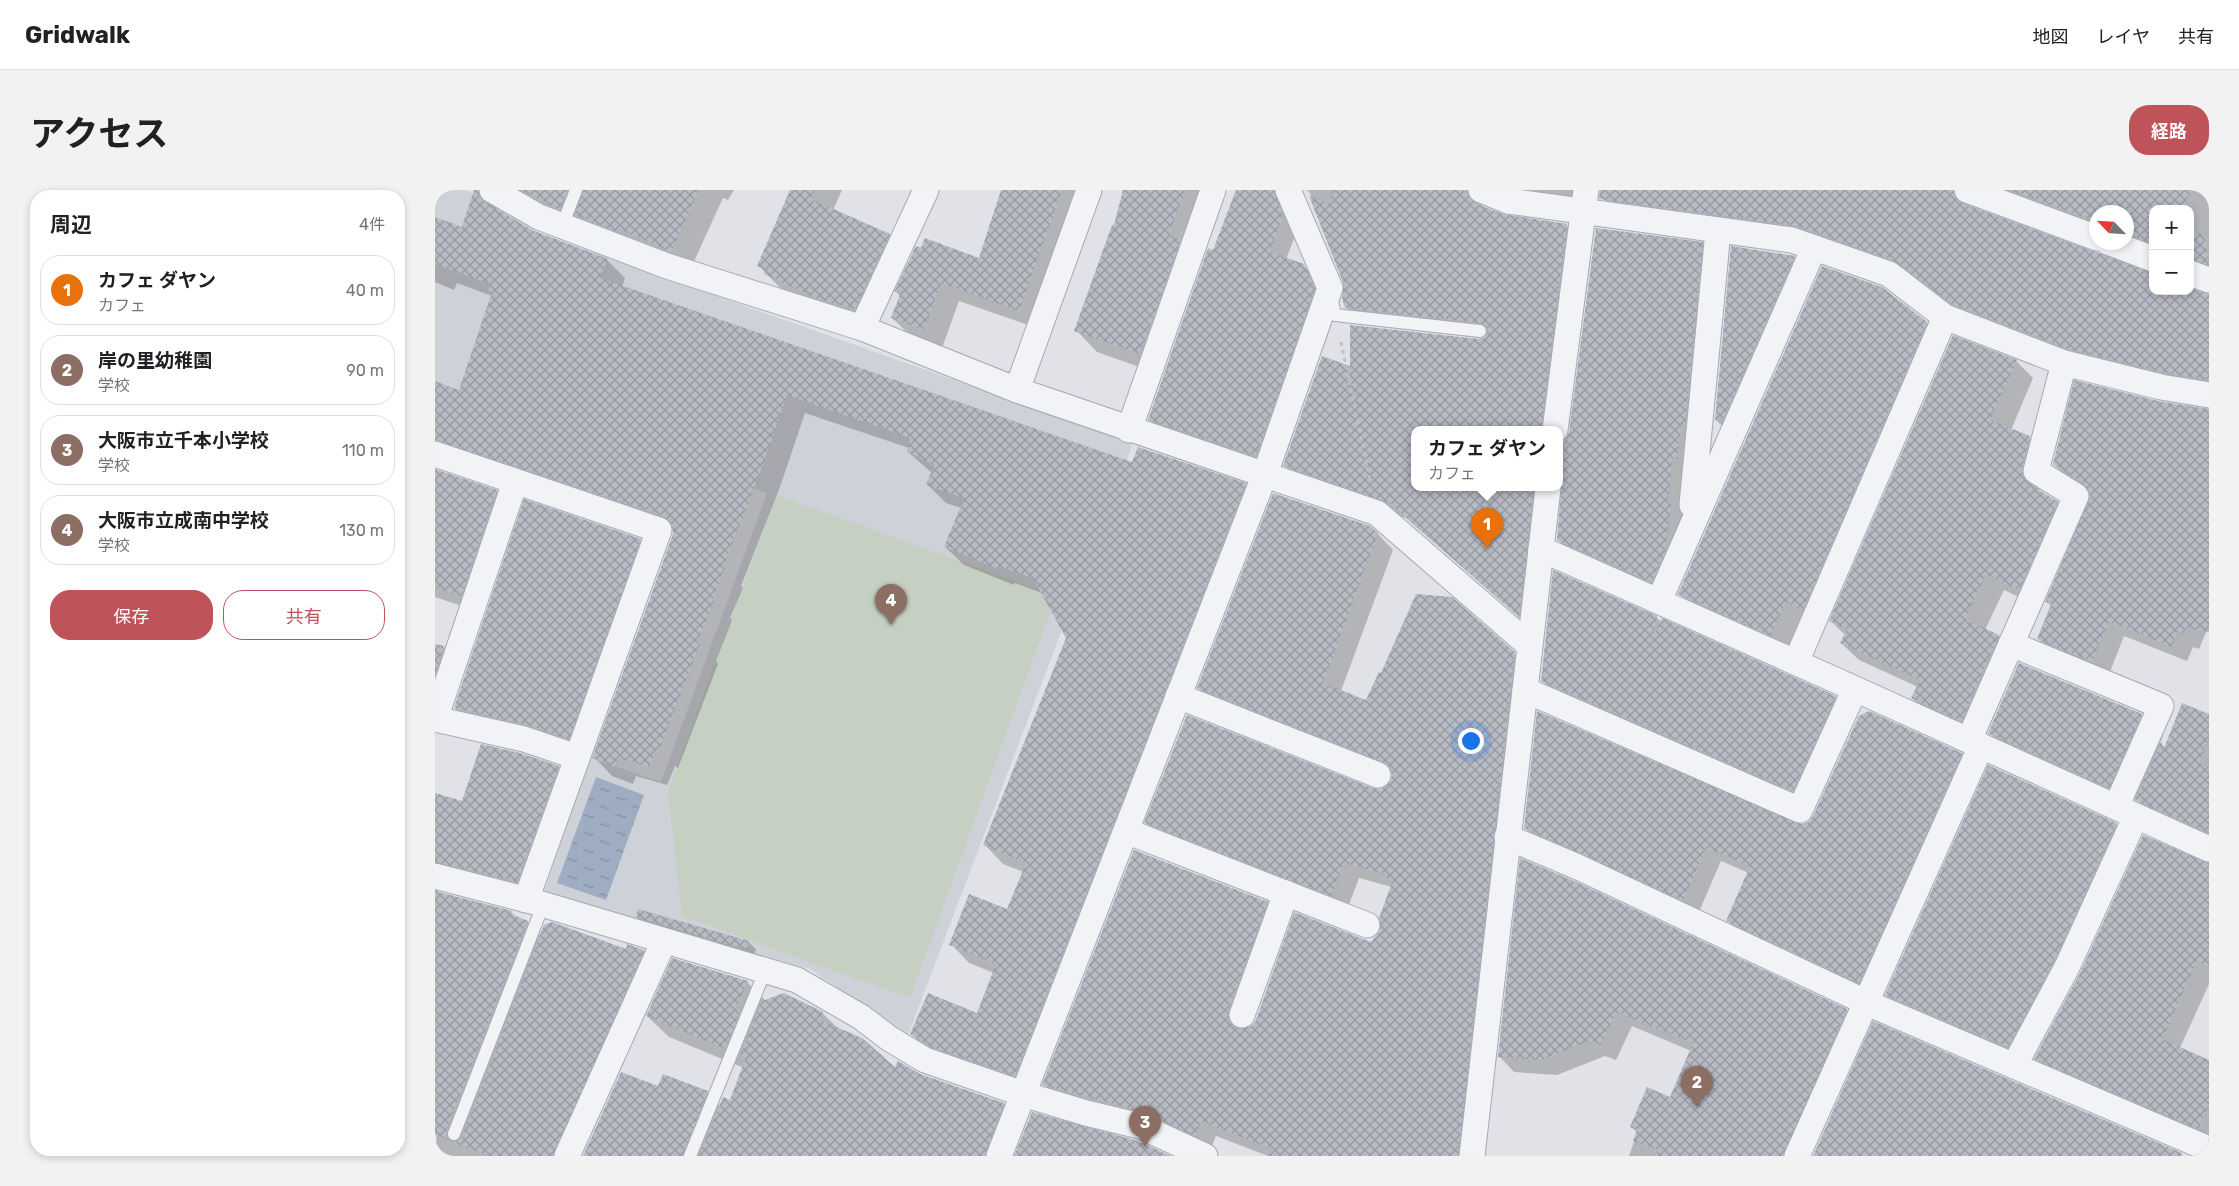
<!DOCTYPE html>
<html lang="ja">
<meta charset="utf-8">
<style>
:root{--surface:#fff;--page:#f2f2f2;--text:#202124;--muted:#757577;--line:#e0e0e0;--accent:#be545a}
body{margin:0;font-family:Rubik,"Noto Sans JP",sans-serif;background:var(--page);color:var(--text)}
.controls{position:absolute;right:15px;top:15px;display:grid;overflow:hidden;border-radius:10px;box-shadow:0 2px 8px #0003}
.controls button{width:45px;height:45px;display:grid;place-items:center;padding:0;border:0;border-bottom:1px solid var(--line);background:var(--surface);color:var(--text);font:25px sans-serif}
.compass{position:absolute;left:1654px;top:15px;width:45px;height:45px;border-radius:50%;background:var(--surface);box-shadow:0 2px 8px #0003;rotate:295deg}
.you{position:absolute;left:1035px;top:550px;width:18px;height:18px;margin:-12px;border:4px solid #fff;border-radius:50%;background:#1a73e8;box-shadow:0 0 0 8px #1a73e833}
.badge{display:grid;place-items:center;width:32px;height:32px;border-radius:50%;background:var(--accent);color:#fff;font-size:16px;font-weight:700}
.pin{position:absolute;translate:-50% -41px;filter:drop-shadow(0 1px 2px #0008)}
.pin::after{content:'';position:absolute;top:26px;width:18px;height:15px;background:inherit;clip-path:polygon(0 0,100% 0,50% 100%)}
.popup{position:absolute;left:976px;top:236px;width:152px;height:65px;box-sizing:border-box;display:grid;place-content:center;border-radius:10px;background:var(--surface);filter:drop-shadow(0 1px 4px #0005);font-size:16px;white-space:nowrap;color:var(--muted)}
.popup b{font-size:19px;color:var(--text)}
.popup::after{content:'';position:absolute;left:50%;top:100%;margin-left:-10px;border:10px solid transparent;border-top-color:var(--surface)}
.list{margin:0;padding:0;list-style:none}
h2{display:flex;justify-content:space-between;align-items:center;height:65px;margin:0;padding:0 20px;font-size:21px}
h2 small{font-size:16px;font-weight:400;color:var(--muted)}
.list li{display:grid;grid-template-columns:32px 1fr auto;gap:15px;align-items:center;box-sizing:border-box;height:70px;margin:0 10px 10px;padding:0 10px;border:1px solid var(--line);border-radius:20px}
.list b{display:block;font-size:19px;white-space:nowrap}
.list p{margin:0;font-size:16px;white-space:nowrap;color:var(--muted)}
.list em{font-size:16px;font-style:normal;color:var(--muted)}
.actions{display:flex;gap:10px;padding:15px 20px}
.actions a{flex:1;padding:11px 0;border:1px solid var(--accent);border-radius:20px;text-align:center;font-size:18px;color:var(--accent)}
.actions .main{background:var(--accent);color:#fff}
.map{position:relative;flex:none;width:1774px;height:966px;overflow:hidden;border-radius:20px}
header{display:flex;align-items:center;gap:30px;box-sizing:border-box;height:70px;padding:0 25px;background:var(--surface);border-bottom:1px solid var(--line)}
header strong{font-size:24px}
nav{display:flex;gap:28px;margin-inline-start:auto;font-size:18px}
.intro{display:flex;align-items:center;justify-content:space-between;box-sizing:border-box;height:120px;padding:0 30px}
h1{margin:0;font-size:35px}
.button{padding:12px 22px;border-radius:20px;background:var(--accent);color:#fff;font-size:18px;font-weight:700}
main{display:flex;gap:30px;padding:0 30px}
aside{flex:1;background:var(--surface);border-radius:20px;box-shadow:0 2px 8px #0003}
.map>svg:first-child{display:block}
</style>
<header>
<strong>Gridwalk</strong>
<nav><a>地図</a><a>レイヤ</a><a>共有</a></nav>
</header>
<div class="intro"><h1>アクセス</h1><a class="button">経路</a></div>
<main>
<aside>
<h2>周辺<small>4件</small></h2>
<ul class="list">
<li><span class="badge" style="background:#e8710a">1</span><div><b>カフェ ダヤン</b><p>カフェ</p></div><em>40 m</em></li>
<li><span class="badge" style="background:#8d6e63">2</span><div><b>岸の里幼稚園</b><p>学校</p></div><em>90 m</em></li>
<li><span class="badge" style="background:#8d6e63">3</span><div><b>大阪市立千本小学校</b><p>学校</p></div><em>110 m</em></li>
<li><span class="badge" style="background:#8d6e63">4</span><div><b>大阪市立成南中学校</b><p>学校</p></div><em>130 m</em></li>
</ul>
<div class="actions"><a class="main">保存</a><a>共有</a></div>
</aside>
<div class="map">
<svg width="1774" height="966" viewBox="0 0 1774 966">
<defs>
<pattern id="water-ripples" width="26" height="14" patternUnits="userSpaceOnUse" patternTransform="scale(1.25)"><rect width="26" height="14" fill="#9fadc3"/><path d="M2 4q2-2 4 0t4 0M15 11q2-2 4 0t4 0" fill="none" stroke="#828da0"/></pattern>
<pattern id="building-cross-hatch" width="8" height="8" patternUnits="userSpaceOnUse" patternTransform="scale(1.25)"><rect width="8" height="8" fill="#b8bbc4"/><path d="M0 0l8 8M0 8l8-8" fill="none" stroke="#9698a0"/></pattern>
</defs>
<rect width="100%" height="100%" fill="#e0e2e7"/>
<path fill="#cfd1d9" d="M4,0H32L103,43L698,253L473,845L375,779L108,706L153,567L226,592L332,303L0,191V6Z"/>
<path fill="#c5d0c2" d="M341,305L621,406L475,808L247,726L233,602Z"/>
<path fill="url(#water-ripples)" d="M161,587L209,605L171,710L122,693Z"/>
<g fill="#0003" fill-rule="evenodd">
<path d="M41,0H299L293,10L288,8L255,80L63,11L61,19L96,41L172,70L190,88L187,97L698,274L810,294L829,313L598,904L495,862L476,844L542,825L559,783L534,773L516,754L573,721L589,682L568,674L550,655L632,448L607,403L580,393L579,395L529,375L510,357L526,318L511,313L493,295L497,283L473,262L474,258L370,223L346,294L306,396L308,398L295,428L297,430L281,471L283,474L243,578L240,576L232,595L201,586L198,594L177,586L159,567L239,341L24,268L0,266V192L25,200L57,106L22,93L19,100L0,92V28L27,39Z"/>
<path d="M356,0H407L398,20L454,45L472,63L437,138L349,102L323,75Z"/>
<path d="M568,0H651L602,138L524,111L507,158L476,146L457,128L465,106L461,102L482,57L545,69Z"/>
<path d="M689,0H779L757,62L767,71L727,185L662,162L641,140L680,37Z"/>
<path d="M802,0H869L863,1L862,41L851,69L868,75L883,90L894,114L835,280L729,244L714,229Z"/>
<path d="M871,0H1152L1150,19L1052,4L1046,17L1067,26L1131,35L1146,50L1122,240H980V298H1124V253L1132,250L1267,53L1282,69L1252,283L1248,328L1232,407L1138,365L1123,350L1127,300L1123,299L1099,440L971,328L865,290L850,275L917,177L1053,147L927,133L911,117L909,92L874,1Z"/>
<path d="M1172,0H1774V85L1757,93L1756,99L1774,105V203L1745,198L1534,129L1476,86L1184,25L1169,9ZM1533,11L1662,42V22H1692V52L1718,62V19H1755V101H1718L1534,17Z"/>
<path d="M1359,67L1379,87L1301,250L1281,230Z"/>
<path d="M1492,133L1508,149L1384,435L1366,427L1352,461L1260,420L1244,404Z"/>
<path d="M1581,171L1598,188L1576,240L1594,247L1612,265L1604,295V302L1622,313L1639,330L1602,416L1569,400L1550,440L1564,446L1581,463L1544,548L1495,525L1477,508L1483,497L1424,470L1406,453L1410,445L1396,431Z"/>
<path d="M1774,220V435L1764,459L1758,457L1752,471L1689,446L1673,487L1619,464L1604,449L1617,416L1612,411L1657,305L1635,290L1619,274Z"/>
<path d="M0,280L61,301L77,317L42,421L0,407Z"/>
<path d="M943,344L958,360L906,501L932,511L1079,463L1095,478L1039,966H833L781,946L777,956L762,949L624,910L609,894L832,713L847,728L808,839L817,837L936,754L947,740L957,697L924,688L912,720L726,648L711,632L946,600L957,591L958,584L779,513L763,498Z"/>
<path d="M205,350L218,363L147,561L33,531L20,518Z"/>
<path d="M1221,427L1226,432L1400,507L1415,522L1373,615L1122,505L1107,491Z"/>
<path d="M0,455L9,458L26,474L0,534Z"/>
<path d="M1706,525L1728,546L1725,553L1731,559L1774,525V651L1717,625L1700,608L1695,618L1576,564L1554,543Z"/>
<path d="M1526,564L1541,579L1438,807L1307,745L1293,731L1314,683L1286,671L1263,724L1105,653L1090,638L1366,636Z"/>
<path d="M123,577L140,594L99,709L3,699V703L76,722L82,728L92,732L106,746L192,760L209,761L226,778L140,966H0L4,921L0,929V603L27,613Z"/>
<path d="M1681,634L1700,653L1592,875L1470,824L1451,805Z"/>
<path d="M1086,670L1411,820L1427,836L1368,966H1194L1202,943L1197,937L1235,908L1256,861L1197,836L1181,870L1170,866L1122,885L1079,882L1064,866Z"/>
<path d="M1774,673V794L1745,858L1774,871V951L1616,884L1601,869L1768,674Z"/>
<path d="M202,727L313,752L321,759L319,766L209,734Z"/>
<path d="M312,792L331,811L387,823L404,839L461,879L485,885L569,914L586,931L572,966H149L224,898L272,902L285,916L296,911L309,878L234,847L212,826Z"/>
</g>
<g fill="url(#building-cross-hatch)">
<path d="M39,0H43L44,7L50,12L97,40L173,69L165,88L697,272L703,257L811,293L580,886L496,857L475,844L493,803L542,823L561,774L514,755L534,704L572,719L591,673L548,655L631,448L598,388L562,376L561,378L509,357L529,308L491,295L499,275L472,262L475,248L352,205L328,275L288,377L290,378L277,410L279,411L262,453L265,454L224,560L221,559L214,577L183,568L180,577L157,568L238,345V337L234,330L229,326L0,250V191L24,200L57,102L53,101L55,94L0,74V27L27,37Z"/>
<path d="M86,0H132L125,20Z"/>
<path d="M149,0H264L236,62L184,39L183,42L140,25Z"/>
<path d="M355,0H380L376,9L455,44L420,119L383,109L329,84L330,80L322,76Z"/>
<path d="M566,0H627L584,121L506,93L489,140L456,128L467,99L459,102L481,56L486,58L490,48L544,68Z"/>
<path d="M688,0H750L734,45L746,49L705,164L639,141L677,35H679Z"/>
<path d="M801,0H839L848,25L835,62L869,74L880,99L821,266L713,230L773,58L778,60Z"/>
<path d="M898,0H1026L1032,2L1040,13L1068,24L1132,34L1106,240H980V298H1099L1084,427L955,313L848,276L887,166L915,176V135L1044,149L1049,148L1053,142L1052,137L1046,133L910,118L907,108L908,92L874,6L893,14Z"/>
<path d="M1165,0H1518L1521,9L1527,13L1718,83V101H1755V98L1774,104V190L1729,183L1633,159L1517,114L1459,71L1362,36L1164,9Z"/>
<path d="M1574,0H1756L1749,19H1718V54L1692,44V22H1662V32Z"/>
<path d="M1161,38L1268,52L1250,234H1246L1242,269L1237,268L1233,314H1236L1230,362L1216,392L1122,350L1130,250L1134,242Z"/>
<path d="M1755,41L1769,45L1774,75L1755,69Z"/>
<path d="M1296,56L1360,66L1288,229L1280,230Z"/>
<path d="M1387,76L1447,97L1492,132L1368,420L1350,412L1336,446L1243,404Z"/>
<path d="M1518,145L1582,170L1555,230L1595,246L1587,277L1588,287L1593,293L1623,312L1584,400L1551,384L1530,429L1564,445L1526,531L1476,508L1485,490L1405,453L1412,439L1394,431Z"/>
<path d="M1639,190L1723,211L1774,219V442L1751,438L1748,444L1742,442L1737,457L1674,431L1657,472L1602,449L1616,414L1610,412L1655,306L1649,294L1618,274Z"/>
<path d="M0,279L62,300L26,406L0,397Z"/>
<path d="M838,303L935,336L943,343L888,493L931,510L944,482L946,483L981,404L1017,407L1080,462L1023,966H834L837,959L766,931L760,946L709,922L607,895L699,660L833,712L793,820V827L796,834L803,839L816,836L821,830L859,722L936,752L945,741L944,728L958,690L951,688L953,685L909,673L896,706L709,633L752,525L938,598L946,599L956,591L957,582L954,576L948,572L762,498Z"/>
<path d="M89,309L206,349L134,549L92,535L19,518Z"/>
<path d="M1118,380L1222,426L1219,445L1227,428L1401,506L1358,601L1106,491Z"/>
<path d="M0,454L9,456L0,484Z"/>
<path d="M1584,473L1707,524L1674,598L1553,543Z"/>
<path d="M1747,513L1774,524V547L1764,573L1774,577V643L1700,610L1726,552L1729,558Z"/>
<path d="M1102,521L1366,634L1373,632L1378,626L1424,526L1434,521L1527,563L1424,793L1291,731L1315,676L1271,658L1248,711L1089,638Z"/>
<path d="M46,554L85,563L124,576L82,692L0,672V603L27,611Z"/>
<path d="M1553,575L1682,633L1619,771L1573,857L1450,805Z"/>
<path d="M1708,645L1774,673V777L1762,771L1727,849L1774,870V914L1763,939L1599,869L1645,783Z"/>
<path d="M1085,668L1137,690L1412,819L1348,966H1221L1223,960L1198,951L1202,940L1195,937L1212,897L1235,907L1258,853L1181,822L1166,855L1154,851L1106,870L1063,867Z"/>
<path d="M0,701L77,721L76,724L93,731L11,941V946L15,951L0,945Z"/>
<path d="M203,719L314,751L312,760L201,727Z"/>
<path d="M117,732L191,759L192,754L209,760L118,966H54L17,952L24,951L27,947L109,735Z"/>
<path d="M237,768L313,791L300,821L306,819L290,859L211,826Z"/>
<path d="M349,803L388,822L385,830L427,848L460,877L463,871L485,884L569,913L550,966H264L288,907L295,910L311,867L305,865L327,811Z"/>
<path d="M1438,831L1573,889L1747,963L1746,966H1378Z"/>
<path d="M186,882L223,896L228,884L273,901L247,966H148Z"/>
<path d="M597,922L700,950L736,966H579Z"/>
</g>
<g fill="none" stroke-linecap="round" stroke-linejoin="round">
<defs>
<g id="service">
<path d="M127,36L141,0"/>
<path d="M896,106L900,125L1045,141"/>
<path d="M19,944L108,715"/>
<path d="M255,966L330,781"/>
</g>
<g id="minor">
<path d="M57,0L104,27L232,76L427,138L582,200L942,323L1094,455"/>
<path d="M1046,0L1073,11L1357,50L1454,84L1510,127L1629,173L1726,197L1774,205"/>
<path d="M1532,0L1662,48"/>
<path d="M1673,52L1718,69"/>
<path d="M1755,83L1774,90"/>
<path d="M427,138L491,0"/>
<path d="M582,200L654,0"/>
<path d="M694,240L778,0"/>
<path d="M1120,240L1151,0"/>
<path d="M0,264L224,340L91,710"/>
<path d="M1257,315L1283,41"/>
<path d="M1106,359L1398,489L1774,659"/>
<path d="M1224,411L1379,58"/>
<path d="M1576,454L1726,516L1681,617"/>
<path d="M1361,472L1510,127"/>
<path d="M1090,500L1365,620L1420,499"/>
<path d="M743,506L943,585"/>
<path d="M0,529L80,292"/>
<path d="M0,529L89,549L142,567"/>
<path d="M1534,550L1641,306L1601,281L1629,173"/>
<path d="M691,641L932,735"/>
<path d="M1072,647L1143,677L1439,816L1774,959"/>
<path d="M0,686L100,712L362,790L426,827L455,849L490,870L588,904L651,923L705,936L770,966"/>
<path d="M807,825L851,703"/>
<path d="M1579,876L1632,777L1701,626"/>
<path d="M132,966L229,751"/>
<path d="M564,966L830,284L895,98L853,0"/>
<path d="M1037,966L1113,298"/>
<path d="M1362,966L1546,556"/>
</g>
</defs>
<use href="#service" stroke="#a6a9b1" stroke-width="14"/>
<use href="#minor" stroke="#a6a9b1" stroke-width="27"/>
<path stroke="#bec0c6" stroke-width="3" stroke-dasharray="4 4" stroke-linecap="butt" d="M906,152L935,290"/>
<use href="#service" stroke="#f2f3f6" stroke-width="12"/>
<use href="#minor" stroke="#f2f3f6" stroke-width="25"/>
</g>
</svg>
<div class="controls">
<button>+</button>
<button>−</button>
</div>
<svg class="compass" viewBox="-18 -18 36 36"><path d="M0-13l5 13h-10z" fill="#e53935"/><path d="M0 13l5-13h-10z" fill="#757577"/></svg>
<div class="you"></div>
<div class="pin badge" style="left:1052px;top:359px;background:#e8710a">1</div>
<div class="popup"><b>カフェ ダヤン</b>カフェ</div>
<div class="pin badge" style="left:1262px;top:917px;background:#8d6e63">2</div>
<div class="pin badge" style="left:710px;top:957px;background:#8d6e63">3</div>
<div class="pin badge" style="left:456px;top:435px;background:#8d6e63">4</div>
</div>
</main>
